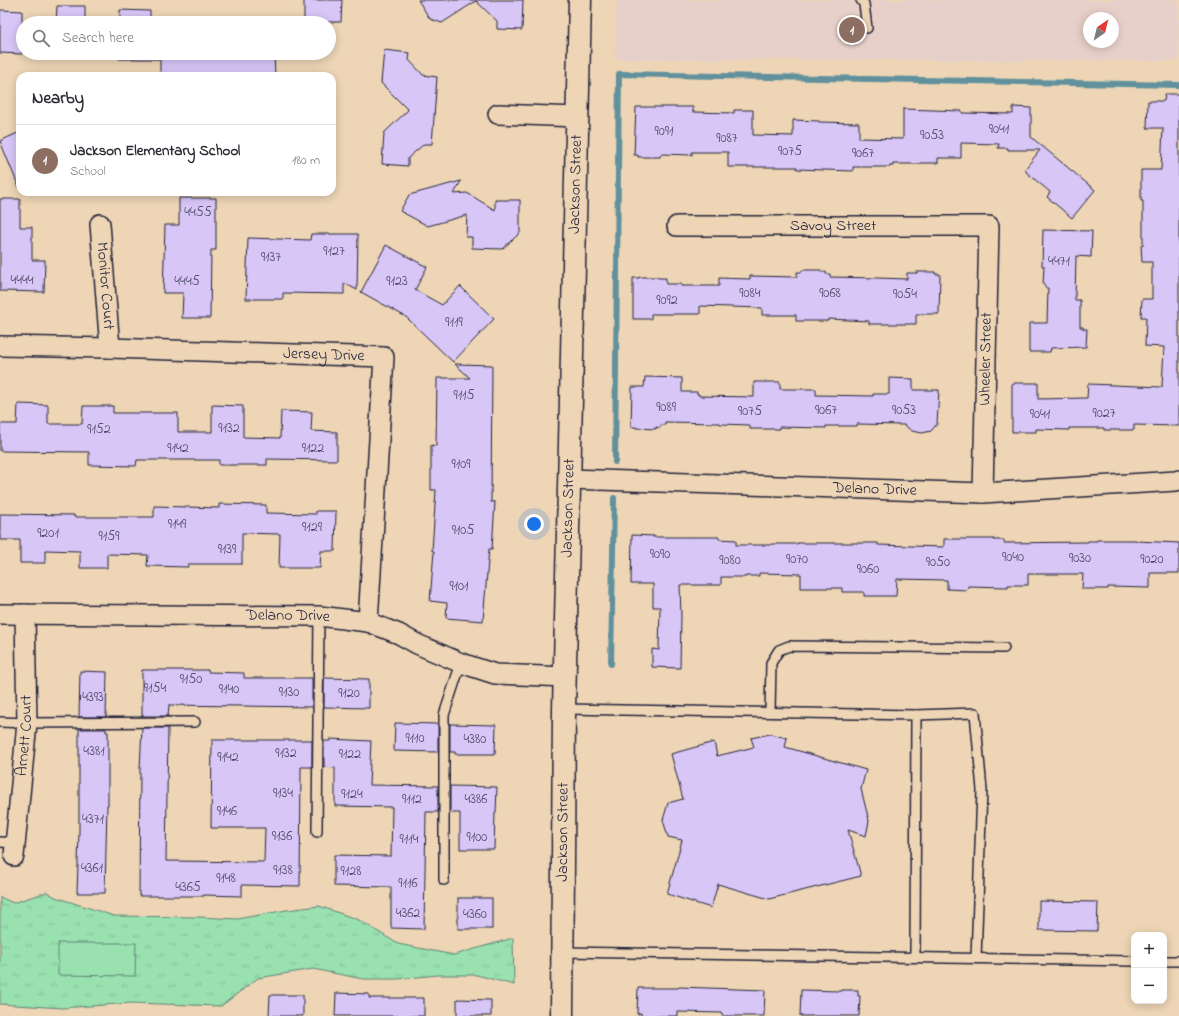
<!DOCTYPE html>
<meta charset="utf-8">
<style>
:root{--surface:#fff;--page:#f2f2f3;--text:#2b2b33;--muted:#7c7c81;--line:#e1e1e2;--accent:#b45309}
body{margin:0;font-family:"Indie Flower",sans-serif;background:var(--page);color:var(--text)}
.controls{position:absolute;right:12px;bottom:12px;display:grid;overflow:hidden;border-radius:8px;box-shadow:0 2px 10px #0003}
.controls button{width:36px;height:36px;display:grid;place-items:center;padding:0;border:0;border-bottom:1px solid var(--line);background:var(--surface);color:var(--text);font:20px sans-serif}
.compass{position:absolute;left:1083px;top:12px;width:36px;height:36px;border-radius:50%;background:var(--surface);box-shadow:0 2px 10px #0003;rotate:35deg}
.you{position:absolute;left:534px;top:524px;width:14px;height:14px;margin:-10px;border:3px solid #fff;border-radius:50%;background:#1a73e8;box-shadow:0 0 0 6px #1a73e833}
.badge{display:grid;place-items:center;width:26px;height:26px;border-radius:50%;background:var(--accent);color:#fff;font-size:13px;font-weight:700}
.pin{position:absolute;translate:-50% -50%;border:2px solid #fff;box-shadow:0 1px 4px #0006}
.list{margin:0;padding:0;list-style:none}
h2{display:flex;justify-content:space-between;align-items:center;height:52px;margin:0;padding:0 16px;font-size:17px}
h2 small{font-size:13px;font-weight:400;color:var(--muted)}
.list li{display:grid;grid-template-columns:26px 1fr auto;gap:12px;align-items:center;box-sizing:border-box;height:72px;padding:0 16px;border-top:1px solid var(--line)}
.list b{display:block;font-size:15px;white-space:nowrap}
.list p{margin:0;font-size:13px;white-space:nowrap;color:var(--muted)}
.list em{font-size:13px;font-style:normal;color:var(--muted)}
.icon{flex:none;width:22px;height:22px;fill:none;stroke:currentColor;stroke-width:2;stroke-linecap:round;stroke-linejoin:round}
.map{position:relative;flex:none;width:1179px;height:1016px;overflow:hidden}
.search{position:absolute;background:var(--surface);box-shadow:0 2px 10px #0003;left:16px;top:16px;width:320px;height:44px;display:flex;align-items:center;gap:10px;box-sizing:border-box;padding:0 14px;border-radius:22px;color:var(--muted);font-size:15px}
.panel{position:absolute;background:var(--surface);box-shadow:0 2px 10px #0003;left:16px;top:72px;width:320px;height:124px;border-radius:12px}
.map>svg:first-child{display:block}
</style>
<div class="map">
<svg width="1179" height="1016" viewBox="0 0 1179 1016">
<defs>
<pattern id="grass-tufts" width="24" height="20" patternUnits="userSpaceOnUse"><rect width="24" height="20" fill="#99e2b0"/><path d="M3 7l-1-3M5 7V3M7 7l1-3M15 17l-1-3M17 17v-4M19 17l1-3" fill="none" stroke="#84c298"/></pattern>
</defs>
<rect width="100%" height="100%" fill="#edd5b5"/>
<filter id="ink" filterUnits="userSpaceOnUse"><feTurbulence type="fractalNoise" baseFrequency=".025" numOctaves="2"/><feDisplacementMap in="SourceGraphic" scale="8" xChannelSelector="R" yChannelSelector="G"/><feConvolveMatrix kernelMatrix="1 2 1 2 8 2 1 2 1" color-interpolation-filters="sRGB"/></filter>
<g filter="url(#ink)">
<path fill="#e7d0c9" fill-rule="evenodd" d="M617,0H1179V61L615,59ZM1089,18H1113V42H1089Z"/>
<path fill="url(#grass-tufts)" stroke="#5e8276" d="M47,892L55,897L114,916L199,917L237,919L287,910L319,906L359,920L398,944L454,955L513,938L514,985L477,975H438L398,979H363L313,969L258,978L221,1006L131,1003L62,1008L0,1004V897L13,903Z"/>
<path fill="#99e2b0" stroke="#5e8276" d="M58,943H136L135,976L58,975Z"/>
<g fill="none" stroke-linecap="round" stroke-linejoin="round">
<g stroke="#60919d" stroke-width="6">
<path d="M615,462L619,74L1179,85"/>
<path d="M611,664L614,498"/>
</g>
</g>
<g fill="#d8c6f7" stroke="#22223b">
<path d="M304,0H342L341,22H304Z"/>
<path d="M418,0H523L522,30L497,29V21L476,1L442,23L430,19Z"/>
<path d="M57,6H85V23H56Z"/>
<path d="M0,10L22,11V54L0,53Z"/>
<path d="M120,10L150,11V20L195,21V23H120Z"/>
<path d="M384,50L410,53L409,60L423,75L437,77L432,144H424L408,158V166L382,164L384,133L408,110L381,83Z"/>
<path d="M119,53H274L275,76H160V59H119Z"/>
<path d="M1165,94H1179V426L1134,425V430H1104V428H1069V430L1036,429V432H1012V383H1038V399L1087,398L1088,384L1162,387L1164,347L1145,346L1146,317H1141L1142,299H1152V262H1142L1141,245H1143V201H1141V170H1161L1163,128H1147L1148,101H1164Z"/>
<path d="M636,107H693V112L734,113V110H753V135L793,136V120L819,121V122L859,123V138L903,139V109L962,111V113L1013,114V107L1031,108V137L1095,190L1072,218L1047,197L1050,192L1026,172L1027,171L1025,169L1040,150H1008V148H998L999,144L961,143V158H938V163H920V164H893V166H890V167H853V171L797,169V167H728V152H692V155L661,154L660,157H638V155H634Z"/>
<path d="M20,132V190L0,141Z"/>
<path d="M461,181L454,194L467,193L495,210V200H520V233L502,249L472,248V237H466L467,215L428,226L400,211L409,195Z"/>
<path d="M179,198H216V250H211L210,318H182L183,293H163L165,225H179Z"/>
<path d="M0,199H20V227H32V260H45L44,292L0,291Z"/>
<path d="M1043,230L1092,231L1091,257L1076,256L1075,300H1080V327H1083V329H1087L1086,347L1051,348L1050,352H1029V323H1047L1048,288H1045V285H1043L1044,266H1042Z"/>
<path d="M311,234H358L357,290L344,283V294L283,293V299H246L248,238L310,240Z"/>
<path d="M386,245L427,267L415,290L442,305L460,286L494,319L453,362L406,317L361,292Z"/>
<path d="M802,270H821V272H826V274H830V277L877,278L907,279V273H917L916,272H935V274H940L939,314H916V324H869V321L828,319V321H796V315H762V308L700,306V314H651V319H633V278H639V277H658V278H666V284H681V286H719V278L750,279V276L797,277V272H802Z"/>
<path d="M455,364L492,365L491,502H495L492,549H489L483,621L446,618L447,603L430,601L434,551H432L436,490H431V445L436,446L437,378H470Z"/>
<path d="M645,377L682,378V392H697V394H699V396L754,397V382H780V389H816V395L873,396V394H889V378L913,379V390H939L937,424L931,431L922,433L912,431L904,425L857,424V426H826V428L779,427V429H750V425L720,424V423L665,422V425H661L660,428L656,427V429L636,428V427H631L632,387H644Z"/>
<path d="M18,404L48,405V424H82L83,406H113V413H178V432H212V405L243,406V437L280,438L281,411L312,412L311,431L337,432V460L267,459V465H219V460H137L136,466L89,465V452L0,451V424H17Z"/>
<path d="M219,504L266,505V513L316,514V511H336L335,551H321L320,568H279L280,534L242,533V564H188V567L147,566L148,555L107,554V568H80V551L45,550V563H20V540H0V514L74,515V517H154V506L219,508Z"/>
<path d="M632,535L654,536L653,537H719V539L736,540V545H771V544H797V543H878V545L944,547V539H994V540H1004V543L1088,542V541H1097V540H1136V541L1179,543V573H1150V588L1108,587V589H1082L1083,574H1028V585H1008V587L968,586L967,590L947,589V580L897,579L896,596H864V592H842V588H801V574L759,573V576H746V577H721V585H680L681,616L680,668L652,667V649L659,650L660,607H653V584H631Z"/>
<path d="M142,670H208V672L244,673V678H312V707L169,705L168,716H142Z"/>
<path d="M80,671L107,672L106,717H79Z"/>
<path d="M324,678L369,679V708L324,707Z"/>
<path d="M395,723L438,724V752L394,751Z"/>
<path d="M450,724L496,725L495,754H455V752H450Z"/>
<path d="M142,728H168L166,861L264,862L265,828H211L212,740H312V767H301L300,886L242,885V896L204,895V896H139L140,769Z"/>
<path d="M79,729H106V732H108V805H107L105,893H77L79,832Z"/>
<path d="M770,734L787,738L785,747L866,770L861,789L869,821L866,836L848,830L861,876L769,899L718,884L711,908L667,894L682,840L668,837L663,820L668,803L683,799L671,754L714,742L717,756L754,747L751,738Z"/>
<path d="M330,739L371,741L369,785L438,786V812H426L424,929L391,928V887L334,886V855L391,856L392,807L335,806V768L324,767V741H330Z"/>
<path d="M450,786L497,787L496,813H495L494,849H460V813H450Z"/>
<rect x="458" y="898" width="34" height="31"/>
<path d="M1039,901L1098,902L1097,931L1039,930Z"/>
<path d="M679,987L765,990L764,1016H722V1013L678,1012V1016H641V1013L637,1014L638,988H678Z"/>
<path d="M801,990L841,991V990H858V996H860L859,1016H800Z"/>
<path d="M336,993L369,994V998H424V1016H335Z"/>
<path d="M270,995H303V1016H269Z"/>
<path d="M457,999L491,1000V1016H457Z"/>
</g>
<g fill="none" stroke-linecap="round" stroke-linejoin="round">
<defs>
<g id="service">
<path d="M861,0L864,4L867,28"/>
<path d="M564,709L916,715L915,957"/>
<path d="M770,712L771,663L779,650L789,646L1004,648"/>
<path d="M916,715L975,713L982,790L976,958"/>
<path d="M0,722L27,723L195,722"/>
<path d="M317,832L319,616"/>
<path d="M0,842L15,843V842"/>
<path d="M444,880V715L461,663"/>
<path d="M562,952L1134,961"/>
<path d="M1164,961H1179"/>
</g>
<g id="minor">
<path d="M498,114L578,117"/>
<path id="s1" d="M100,224L110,348"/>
<path id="s2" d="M677,226H989L983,493"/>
<path id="s3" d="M0,346L110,348L384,357L368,622"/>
<path id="s4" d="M570,479L983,493L1176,481L1179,480"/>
<path id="s5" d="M0,614L319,616L368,622L399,634L417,644L461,663L495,674L565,677"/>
<path id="s6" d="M14,856L27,723L25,614"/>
</g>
<g id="secondary">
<path id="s7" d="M562,1016L564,709L580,0"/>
</g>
</defs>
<use href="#service" stroke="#22223b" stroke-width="12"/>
<use href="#minor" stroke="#22223b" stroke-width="22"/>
<use href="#secondary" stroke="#22223b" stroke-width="25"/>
<use href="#service" stroke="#edd5b5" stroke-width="9"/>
<use href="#minor" stroke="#edd5b5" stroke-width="19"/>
<use href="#secondary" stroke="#edd5b5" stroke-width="22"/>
</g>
</g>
<g text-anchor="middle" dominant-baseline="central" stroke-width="3" stroke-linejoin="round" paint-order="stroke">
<g font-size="14" fill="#504b6a">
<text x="999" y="129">9041</text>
<text x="664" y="131">9091</text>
<text x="932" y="135">9053</text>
<text x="727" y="138">9087</text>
<text x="790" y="151">9075</text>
<text x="863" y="153">9067</text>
<text x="198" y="212">4455</text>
<text x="334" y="251">9127</text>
<text x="271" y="257">9137</text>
<text x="1059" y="261">4471</text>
<text x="22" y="280">4444</text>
<text x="187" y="281">4445</text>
<text x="397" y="281">9123</text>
<text x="750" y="293">9084</text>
<text x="830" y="293">9068</text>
<text x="905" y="294">9054</text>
<text x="667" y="300">9092</text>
<text x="454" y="322">9119</text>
<text x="464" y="395">9115</text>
<text x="666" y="407">9089</text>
<text x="826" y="410">9067</text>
<text x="904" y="410">9053</text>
<text x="750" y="411">9075</text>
<text x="1104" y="413">9027</text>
<text x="1040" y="414">9041</text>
<text x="229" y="428">9132</text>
<text x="99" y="429">9152</text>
<text x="178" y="448">9142</text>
<text x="313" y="448">9122</text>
<text x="461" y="464">9109</text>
<text x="177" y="524">9149</text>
<text x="312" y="527">9129</text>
<text x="463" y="530">9105</text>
<text x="48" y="533">9201</text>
<text x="109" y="536">9159</text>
<text x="227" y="549">9139</text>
<text x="660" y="554">9090</text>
<text x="1013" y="557">9040</text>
<text x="1080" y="558">9030</text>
<text x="797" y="559">9070</text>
<text x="1152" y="559">9020</text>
<text x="730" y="560">9080</text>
<text x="938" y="562">9050</text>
<text x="868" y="569">9060</text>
<text x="459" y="586">9101</text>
<text x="191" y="679">9150</text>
<text x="155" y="688">9154</text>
<text x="229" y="689">9140</text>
<text x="289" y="692">9130</text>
<text x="349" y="693">9120</text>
<text x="93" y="697">4393</text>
<text x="415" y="738">9110</text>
<text x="475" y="739">4380</text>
<text x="94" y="751">4381</text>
<text x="286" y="753">9132</text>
<text x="350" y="754">9122</text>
<text x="228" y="757">9142</text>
<text x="283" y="793">9134</text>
<text x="352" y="794">9124</text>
<text x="412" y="799">9112</text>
<text x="476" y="799">4386</text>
<text x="227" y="811">9146</text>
<text x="93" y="819">4371</text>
<text x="282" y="836">9136</text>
<text x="477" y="837">9100</text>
<text x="409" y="839">9114</text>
<text x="92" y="868">4361</text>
<text x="283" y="870">9138</text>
<text x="351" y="871">9128</text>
<text x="226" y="878">9148</text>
<text x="408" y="883">9116</text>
<text x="188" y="887">4365</text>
<text x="408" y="913">4362</text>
<text x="475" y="914">4360</text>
</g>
<g font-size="16" fill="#22223b" stroke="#edd5b5">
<text stroke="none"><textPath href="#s7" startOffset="832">Jackson Street</textPath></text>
<text stroke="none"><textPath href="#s2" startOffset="156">Savoy Street</textPath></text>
<text stroke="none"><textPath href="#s1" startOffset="62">Monitor Court</textPath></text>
<text stroke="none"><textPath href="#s3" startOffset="324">Jersey Drive</textPath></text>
<text transform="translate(986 359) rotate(-89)">Wheeler Street</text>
<text stroke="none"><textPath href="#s4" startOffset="305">Delano Drive</textPath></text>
<text stroke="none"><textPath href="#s7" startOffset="508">Jackson Street</textPath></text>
<text stroke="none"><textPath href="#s5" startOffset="288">Delano Drive</textPath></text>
<text stroke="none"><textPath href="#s6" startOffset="121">Arnett Court</textPath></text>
<text stroke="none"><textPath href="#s7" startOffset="184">Jackson Street</textPath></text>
</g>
</g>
</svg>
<div class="controls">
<button>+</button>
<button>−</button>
</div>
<svg class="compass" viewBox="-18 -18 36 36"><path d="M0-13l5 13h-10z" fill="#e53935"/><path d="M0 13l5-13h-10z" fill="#7c7c81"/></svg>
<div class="you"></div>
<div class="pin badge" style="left:852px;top:30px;background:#8d6e63">1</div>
<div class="search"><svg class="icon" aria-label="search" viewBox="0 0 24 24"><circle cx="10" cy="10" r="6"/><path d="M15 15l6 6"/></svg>Search here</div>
<section class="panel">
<h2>Nearby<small></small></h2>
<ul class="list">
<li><span class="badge" style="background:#8d6e63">1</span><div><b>Jackson Elementary School</b><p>School</p></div><em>180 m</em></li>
</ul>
</section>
</div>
